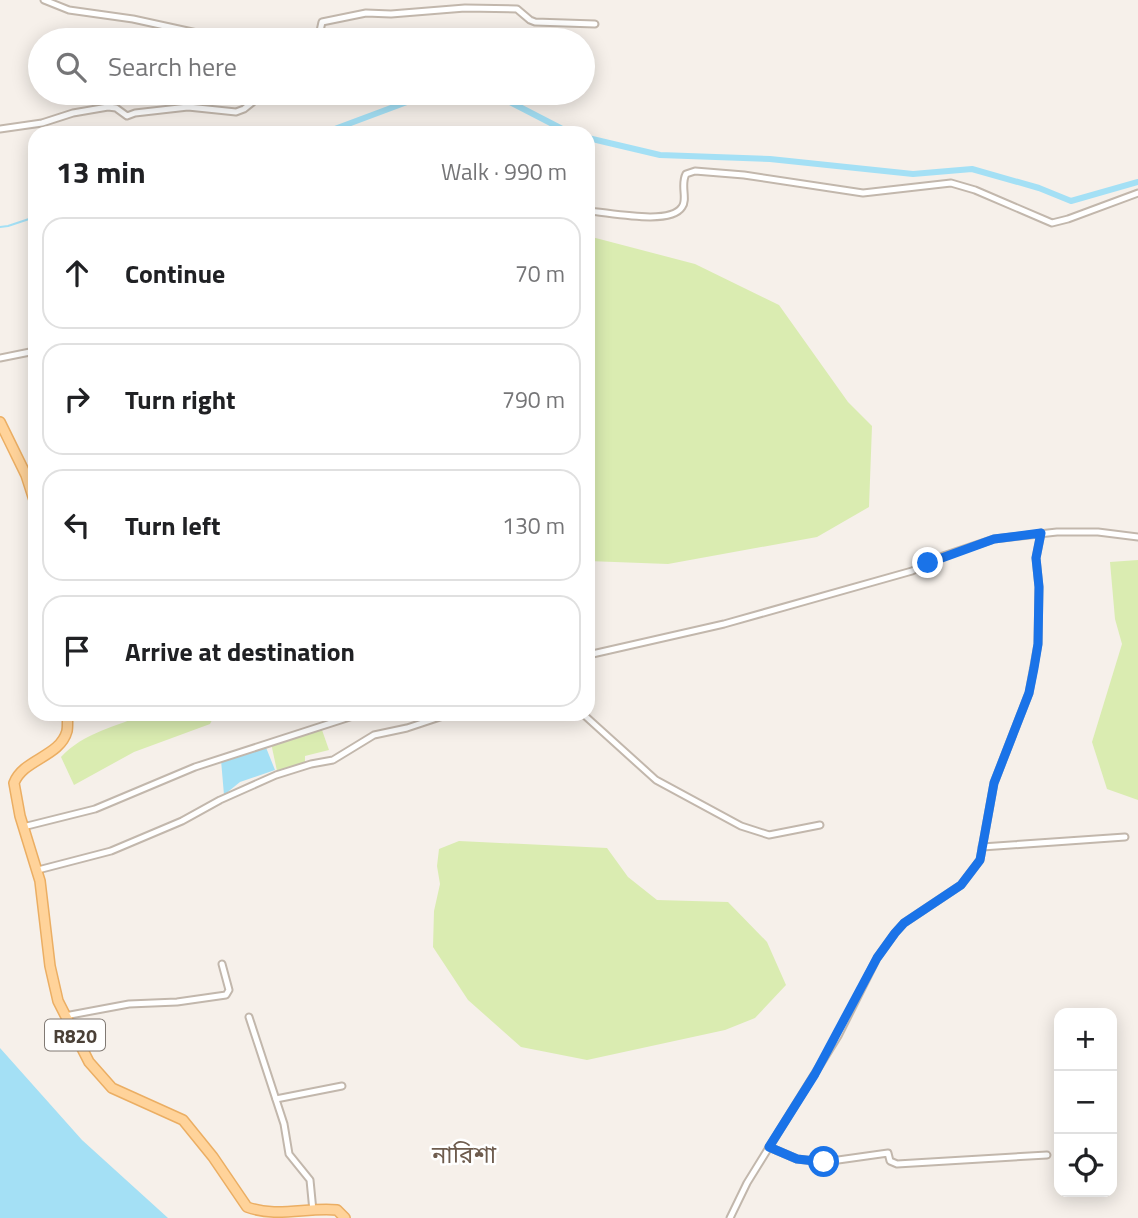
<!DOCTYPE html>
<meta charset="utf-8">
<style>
:root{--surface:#fff;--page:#f2f2f2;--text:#202124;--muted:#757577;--line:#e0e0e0}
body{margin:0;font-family:"Titillium Web","Noto Sans Bengali",sans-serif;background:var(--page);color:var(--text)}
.controls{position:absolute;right:21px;bottom:21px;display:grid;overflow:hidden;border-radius:14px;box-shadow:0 4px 18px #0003}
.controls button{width:63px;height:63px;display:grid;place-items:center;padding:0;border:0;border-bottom:2px solid var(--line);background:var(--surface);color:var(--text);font:35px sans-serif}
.stop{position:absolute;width:21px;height:21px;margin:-16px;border:5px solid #1a73e8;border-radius:50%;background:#fff}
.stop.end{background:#1a73e8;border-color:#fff;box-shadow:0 2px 7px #0008}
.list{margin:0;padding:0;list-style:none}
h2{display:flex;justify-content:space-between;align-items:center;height:91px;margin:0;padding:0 28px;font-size:30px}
h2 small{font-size:23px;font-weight:400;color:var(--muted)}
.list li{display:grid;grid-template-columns:46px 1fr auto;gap:21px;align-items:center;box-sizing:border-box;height:112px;margin:0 14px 14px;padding:0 14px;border:2px solid var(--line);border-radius:21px}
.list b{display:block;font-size:26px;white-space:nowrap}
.list em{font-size:23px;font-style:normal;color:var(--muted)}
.icon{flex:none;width:38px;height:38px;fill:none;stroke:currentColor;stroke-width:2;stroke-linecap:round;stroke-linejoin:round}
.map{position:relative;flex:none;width:1138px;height:1218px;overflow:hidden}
.search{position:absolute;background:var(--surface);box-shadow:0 4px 18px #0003;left:28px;top:28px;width:567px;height:77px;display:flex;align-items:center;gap:18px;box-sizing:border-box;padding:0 24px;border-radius:38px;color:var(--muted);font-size:26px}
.panel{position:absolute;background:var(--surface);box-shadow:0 4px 18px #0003;left:28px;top:126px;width:567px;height:595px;border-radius:21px}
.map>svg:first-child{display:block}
</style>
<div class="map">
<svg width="1138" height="1218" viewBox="0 0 1138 1218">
<rect width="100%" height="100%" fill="#f6f0ea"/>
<g fill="#daecb1">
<path d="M588,236L695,264L779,305L848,402L872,426L869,507L817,537L668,564L588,561Z"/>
<path d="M1138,560V800L1107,789L1092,742L1122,644L1115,619L1110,562Z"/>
<path d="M146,714H215L210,724L134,752L74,785L61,757C83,733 117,726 146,714Z"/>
<path d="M322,730L329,750L305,756V765L277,771L271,743Z"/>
<path d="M459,841L607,848L628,877L657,900L728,902L767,942L786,985L755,1018L725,1030L587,1060L521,1047L468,1000L433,947L434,911L440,884L437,866L439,849Z"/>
</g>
<g fill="#a4e0f5">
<path d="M265,745L275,770L240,782L224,795L221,760Z"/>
<path d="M0,1048L82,1140L168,1218H0Z"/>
</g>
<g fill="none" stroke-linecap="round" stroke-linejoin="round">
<path stroke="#a4e0f5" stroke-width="2" d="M0,227L8,226L35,217"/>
<g stroke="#a4e0f5" stroke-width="6">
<path d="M466,93L510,102L570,133"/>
<path d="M324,133L431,93"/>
<path d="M588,138L660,155L770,159L913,174L972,169L1039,188L1071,201L1138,182"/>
</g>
<defs>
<g id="street">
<path d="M44,0L69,10L133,19L229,40"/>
<path d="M318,40L322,22L366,13L391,14L465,8L517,9L530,20L535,22L595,24"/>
<path d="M0,129L42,123L73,113L108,107L116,108L127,116L135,113L188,107L236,112L244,109L264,93"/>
<path d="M588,211C608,212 670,226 682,207C688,199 680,185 686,174L695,171L744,175L863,193L951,183L975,190L1052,223L1068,219L1138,193"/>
<path d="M0,358L35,351"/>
<path d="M588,655L724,624L912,571L943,556L994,539L1057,532H1098L1138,537"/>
<path d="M583,714L656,780L741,826L769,835L820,825"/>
<path d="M23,827L95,809L195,767L359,714"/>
<path d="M982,847L1125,837"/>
<path d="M38,870L111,851L182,821L220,800L276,775L311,764L333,760L374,735L407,728L449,714"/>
<path d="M65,1016L129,1004L177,1002L226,995L229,990L222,964"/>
<path d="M249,1017L284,1124L289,1154L310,1180L313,1211"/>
<path d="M276,1099L342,1086"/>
<path d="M769,1147L797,1159L824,1162L888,1153L890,1161L897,1164L1047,1155"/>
<path d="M730,1218L747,1183L838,1036L877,958L895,933L904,923L961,885L980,860L994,783L1029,693L1038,644L1039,587L1036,558L1041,533"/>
</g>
<g id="primary">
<path d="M0,422L26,475L35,503"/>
<path d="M68,714C67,719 68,726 67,731C60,757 23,759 14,783L20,816L40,881L50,966L58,1001L89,1062L112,1088L183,1120L213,1157L247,1207C276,1218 307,1207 337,1210L345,1218"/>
</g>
</defs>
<use href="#street" stroke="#c2b7ac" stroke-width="9"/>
<use href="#primary" stroke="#ebae63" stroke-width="12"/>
<use href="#street" stroke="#fff" stroke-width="5"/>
<use href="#primary" stroke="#ffd39a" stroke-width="9"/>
</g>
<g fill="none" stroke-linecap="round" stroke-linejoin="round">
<path stroke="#1a73e8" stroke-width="9" d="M824,1162L797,1159L769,1147L815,1074L877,958L895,933L904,923L961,885L980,860L994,783L1029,693L1034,668L1038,644L1039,587L1036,558L1041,533L994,539L928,563"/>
</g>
<g text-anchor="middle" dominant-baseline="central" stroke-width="5" stroke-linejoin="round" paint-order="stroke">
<rect fill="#fff" stroke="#807973" stroke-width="2" x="45" y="1019.5" width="60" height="31" rx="5"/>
<g font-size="19" font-weight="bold" fill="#4a4037">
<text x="75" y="1035">R820</text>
</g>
<g font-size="24" fill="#6e5c4e" stroke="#fff">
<text x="464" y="1154">নারিশা</text>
</g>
</g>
</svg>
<div class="controls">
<button>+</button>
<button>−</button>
<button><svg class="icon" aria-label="locate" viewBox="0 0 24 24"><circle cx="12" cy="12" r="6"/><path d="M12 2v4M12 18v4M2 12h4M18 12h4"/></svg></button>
</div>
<div class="stop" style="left:824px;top:1162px"></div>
<div class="stop end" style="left:928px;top:563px"></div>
<div class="search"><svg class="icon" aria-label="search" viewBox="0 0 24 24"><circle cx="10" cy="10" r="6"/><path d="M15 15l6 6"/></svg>Search here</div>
<section class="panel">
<h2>13 min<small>Walk · 990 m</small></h2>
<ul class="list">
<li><svg class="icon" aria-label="ahead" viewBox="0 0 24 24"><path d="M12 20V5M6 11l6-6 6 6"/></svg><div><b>Continue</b></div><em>70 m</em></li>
<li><svg class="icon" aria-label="right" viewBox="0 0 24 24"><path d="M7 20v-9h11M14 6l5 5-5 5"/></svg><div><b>Turn right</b></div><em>790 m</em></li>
<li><svg class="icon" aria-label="left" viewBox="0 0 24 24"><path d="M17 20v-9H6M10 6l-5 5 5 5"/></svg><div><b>Turn left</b></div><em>130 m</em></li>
<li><svg class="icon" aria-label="arrive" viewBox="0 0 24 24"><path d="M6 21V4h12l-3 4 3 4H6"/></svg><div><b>Arrive at destination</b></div></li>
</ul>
</section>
</div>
